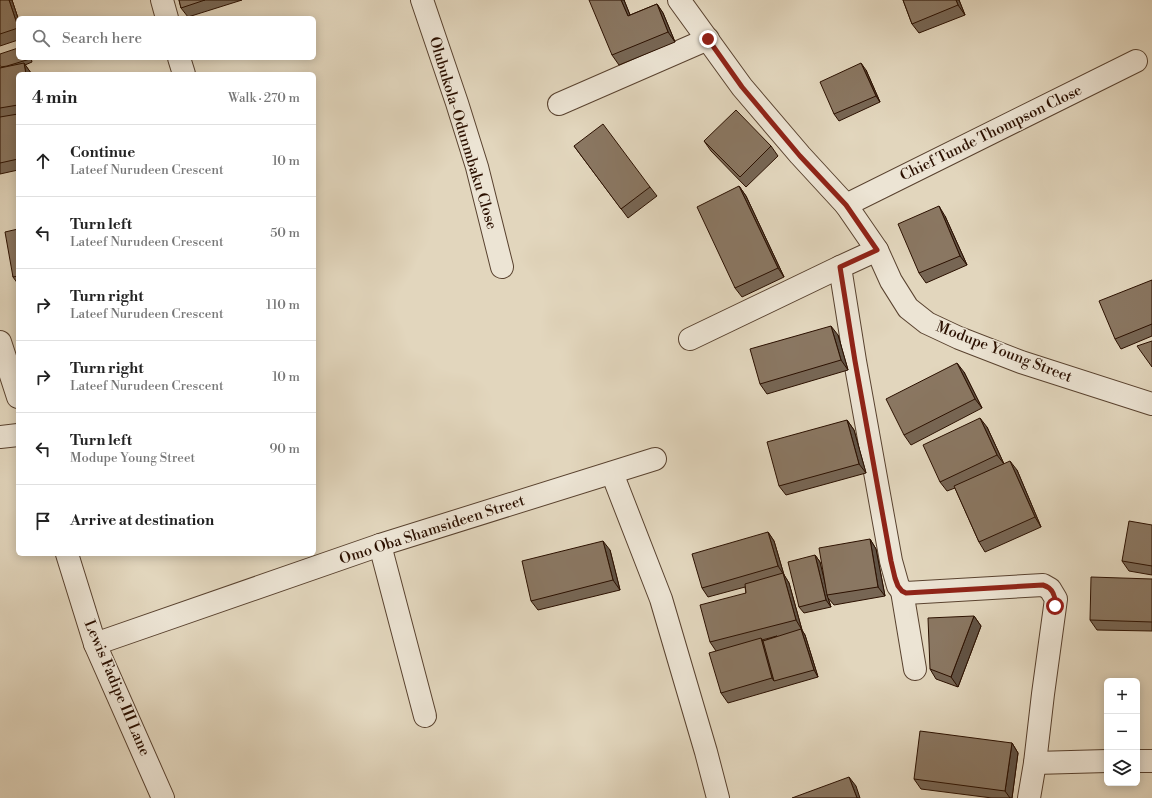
<!DOCTYPE html>
<meta charset="utf-8">
<style>
:root{--surface:#fff;--page:#f6f6f6;--text:#222;--muted:#767676;--line:#e0e0e0}
body{margin:0;font-family:"Libre Bodoni",serif;background:var(--page);color:var(--text)}
.controls{position:absolute;right:12px;bottom:12px;display:grid;overflow:hidden;border-radius:6px;box-shadow:0 2px 10px #0003}
.controls button{width:36px;height:36px;display:grid;place-items:center;padding:0;border:0;border-bottom:1px solid var(--line);background:var(--surface);color:var(--text);font:20px sans-serif}
.stop{position:absolute;width:12px;height:12px;margin:-9px;border:3px solid #8f2418;border-radius:50%;background:#fff}
.stop.end{background:#8f2418;border-color:#fff;box-shadow:0 1px 4px #0008}
.list{margin:0;padding:0;list-style:none}
h2{display:flex;justify-content:space-between;align-items:center;height:52px;margin:0;padding:0 16px;font-size:17px}
h2 small{font-size:13px;font-weight:400;color:var(--muted)}
.list li{display:grid;grid-template-columns:26px 1fr auto;gap:12px;align-items:center;box-sizing:border-box;height:72px;padding:0 16px;border-top:1px solid var(--line)}
.list b{display:block;font-size:15px;white-space:nowrap}
.list p{margin:0;font-size:13px;white-space:nowrap;color:var(--muted)}
.list em{font-size:13px;font-style:normal;color:var(--muted)}
.icon{flex:none;width:22px;height:22px;fill:none;stroke:currentColor;stroke-width:2;stroke-linecap:round;stroke-linejoin:round}
.map{position:relative;flex:none;width:1152px;height:798px;overflow:hidden}
.search{position:absolute;background:var(--surface);box-shadow:0 2px 10px #0003;left:16px;top:16px;width:300px;height:44px;display:flex;align-items:center;gap:10px;box-sizing:border-box;padding:0 14px;border-radius:6px;color:var(--muted);font-size:15px}
.panel{position:absolute;background:var(--surface);box-shadow:0 2px 10px #0003;left:16px;top:72px;width:300px;height:484px;border-radius:6px}
.map>svg:first-child{display:block}
</style>
<div class="map">
<svg width="1152" height="798" viewBox="0 0 1152 798">
<rect width="100%" height="100%" fill="#e2d6bd"/>
<filter id="stains"><feTurbulence type="fractalNoise" baseFrequency=".005" numOctaves="4"/><feColorMatrix values="0 0 0 0 .2 0 0 0 0 .09 0 0 0 0 .02 0 0 0 .5 -.17"/></filter>
<radialGradient id="worn" r=".72"><stop offset=".6" stop-color="#630" stop-opacity="0"/><stop offset="1" stop-color="#630" stop-opacity=".3"/></radialGradient>
<g fill="none" stroke-linecap="round" stroke-linejoin="round">
<defs>
<g id="minor">
<path d="M162,0L167,18"/>
<path d="M422,0L457,103L477,167L502,267"/>
<path d="M679,0L742,87L800,155L846,205L877,250L891,281L908,308L927,323L959,338L1021,362L1152,404"/>
<path d="M179,58L184,74"/>
<path d="M559,104L708,39"/>
<path d="M846,205L1136,61"/>
<path d="M877,250L840,267L855,361L891,561L898,586L902,591L906,593L1043,585L1050,589L1056,599L1043,694L1035,763L1029,798"/>
<path d="M690,339L840,267"/>
<path d="M0,342L18,397"/>
<path d="M0,437L18,435"/>
<path d="M612,473L661,599L706,752L718,798"/>
<path d="M380,545L425,716"/>
<path d="M67,554L95,644L163,798"/>
<path d="M902,591L915,669"/>
<path d="M95,644L380,545L655,459"/>
<path d="M1137,761H1152"/>
<path d="M1035,763L1107,761"/>
</g>
</defs>
<use href="#minor" stroke="#59422f" stroke-width="24"/>
<use href="#minor" stroke="#ece4d4" stroke-width="22"/>
</g>
<g fill="#776654" stroke="#2b1000" fill-rule="evenodd">
<path d="M0,0H12L18,18V40L0,46Z"/>
<path d="M179,0H242L188,17L181,8Z"/>
<path d="M624,0L630,15L657,4L663,13L675,42L619,65L612,55Z"/>
<path d="M903,0H959L965,15L919,33L912,24Z"/>
<path d="M18,58H31L32,62L25,65L31,73L18,74V170L0,174V68Z"/>
<path d="M866,70L880,102L839,121L834,114Z"/>
<path d="M704,141L771,146L778,156L746,187L711,151Z"/>
<path d="M574,146L650,187L657,196L628,218Z"/>
<path d="M739,186L746,196L784,277L742,297L735,288Z"/>
<path d="M945,216L967,265L926,283L919,273Z"/>
<path d="M18,229V284L13,277Z"/>
<path d="M1152,280V336L1121,349L1115,339Z"/>
<path d="M838,335L848,370L767,394L760,384Z"/>
<path d="M964,372L982,408L911,445L904,435Z"/>
<path d="M847,420L854,430L866,473L786,495L779,486Z"/>
<path d="M987,427L1004,464L1017,470L1041,527L985,552L979,542L955,488L947,491L940,482Z"/>
<path d="M1152,525V575L1129,571L1122,561Z"/>
<path d="M768,532L774,541L784,575L789,583L802,630L805,635L818,677L728,703L721,693L716,651L710,642L746,593L745,587L708,597L702,588ZM777,636L763,641L762,640Z"/>
<path d="M870,539L876,549L885,596L834,605L828,598L831,607L804,613L799,607L815,555L820,562L824,582Z"/>
<path d="M610,550L620,590L538,610L531,601Z"/>
<path d="M1152,579V631L1097,630L1090,620Z"/>
<path d="M974,616L981,626L958,687L936,679L930,669Z"/>
<path d="M1012,743L1018,753L1012,798H992L921,789L914,779Z"/>
</g>
<g fill="#615345" stroke="#2b1000">
<path d="M9,0H12L18,18V27Z"/>
<path d="M621,0H624L634,25L628,16Z"/>
<path d="M956,0H959L965,15L958,5Z"/>
<path d="M657,4L663,13L675,42L668,32Z"/>
<path d="M24,63L31,73V74H26Z"/>
<path d="M861,63L866,70L880,102L876,96Z"/>
<path d="M739,186L746,196L784,277L778,268Z"/>
<path d="M939,206L945,216L967,265L960,256Z"/>
<path d="M831,326L838,335L848,370L841,360Z"/>
<path d="M957,363L964,372L982,408L975,399Z"/>
<path d="M980,418L987,427L1004,464L997,455Z"/>
<path d="M847,420L854,430L866,473L859,464Z"/>
<path d="M1010,461L1017,470L1041,527L1035,517Z"/>
<path d="M768,532L774,541L784,575L778,566Z"/>
<path d="M870,539L876,549L885,596L878,587Z"/>
<path d="M603,541L610,550L620,590L613,580Z"/>
<path d="M815,555L820,562L828,595H827L831,607L826,600Z"/>
<path d="M783,573L789,583L802,630L796,620Z"/>
<path d="M974,616L981,626L958,687L951,677Z"/>
<path d="M801,629L805,635L818,677L814,670Z"/>
<path d="M761,638L767,648L774,681L772,678Z"/>
<path d="M1012,743L1018,753L1012,798H1010L1005,791Z"/>
<path d="M849,777L856,786L860,798H857Z"/>
</g>
<g fill="#8a7762" stroke="#2b1000">
<path d="M0,0H9L18,27V28L0,34Z"/>
<path d="M179,0H205L181,8Z"/>
<path d="M589,0H621L628,16L657,4L668,32L612,55Z"/>
<path d="M903,0H956L958,5L912,24Z"/>
<path d="M18,48V58H29L30,59L7,66L1,67L0,65V54Z"/>
<path d="M24,63L26,74H18V105L0,108V68Z"/>
<path d="M861,63L876,96L834,114L820,82Z"/>
<path d="M736,110L771,146L740,177L704,141Z"/>
<path d="M18,114V159L0,163V117Z"/>
<path d="M603,124L650,187L621,209L574,146Z"/>
<path d="M739,186L778,268L735,288L697,207Z"/>
<path d="M939,206L960,256L919,273L898,224Z"/>
<path d="M18,229V276L13,277L5,232Z"/>
<path d="M1152,280V324L1115,339L1099,301Z"/>
<path d="M831,326L841,360L760,384L750,349Z"/>
<path d="M1152,341V367L1137,346Z"/>
<path d="M957,363L975,399L904,435L886,399Z"/>
<path d="M980,418L997,455L940,482L923,445Z"/>
<path d="M847,420L859,464L779,486L767,442Z"/>
<path d="M1010,461L1035,517L979,542L954,486Z"/>
<path d="M1129,521L1152,525V566L1122,561Z"/>
<path d="M768,532L778,566L702,588L692,554Z"/>
<path d="M870,539L878,587L827,595L819,548Z"/>
<path d="M603,541L613,580L531,601L522,561Z"/>
<path d="M815,555L826,600L799,607L788,562Z"/>
<path d="M783,573L796,620L710,642L700,605L746,593L745,584Z"/>
<path d="M1091,577L1152,579V622L1090,620Z"/>
<path d="M974,616L951,677L930,669L928,618Z"/>
<path d="M801,629L814,670L774,681L763,641Z"/>
<path d="M761,638L772,678L721,693L709,653Z"/>
<path d="M920,731L1012,743L1005,791L914,779Z"/>
<path d="M849,777L857,798H792Z"/>
</g>
<g fill="none" stroke-linecap="round" stroke-linejoin="round">
<path stroke="#8f2418" stroke-width="5" d="M708,39L742,87L800,156L846,205L877,250L840,267L855,361L891,561L895,578L898,586L902,591L906,593L1043,585C1053,588 1056,597 1055,606"/>
</g>
<g text-anchor="middle" dominant-baseline="central" stroke-width="3" stroke-linejoin="round" paint-order="stroke">
<g font-size="15" fill="#2b1000" stroke="#ece4d4">
<text transform="translate(463 133) rotate(73)">Olubukola-Odunmbaku Close</text>
<text transform="translate(991 133) rotate(-26)">Chief Tunde Thompson Close</text>
<text transform="translate(1004 352) rotate(21)">Modupe Young Street</text>
<text transform="translate(432 530) rotate(-18)">Omo Oba Shamsideen Street</text>
<text transform="translate(117 688) rotate(67)">Lewis Fadipe III Lane</text>
</g>
</g>
<rect width="100%" height="100%" filter="url(#stains)"/>
<rect width="100%" height="100%" fill="url(#worn)"/>
</svg>
<div class="controls">
<button>+</button>
<button>−</button>
<button><svg class="icon" aria-label="layers" viewBox="0 0 24 24"><path d="M12 4l9 5-9 5-9-5zM3 14l9 5 9-5"/></svg></button>
</div>
<div class="stop" style="left:1055px;top:606px"></div>
<div class="stop end" style="left:708px;top:39px"></div>
<div class="search"><svg class="icon" aria-label="search" viewBox="0 0 24 24"><circle cx="10" cy="10" r="6"/><path d="M15 15l6 6"/></svg>Search here</div>
<section class="panel">
<h2>4 min<small>Walk · 270 m</small></h2>
<ul class="list">
<li><svg class="icon" aria-label="ahead" viewBox="0 0 24 24"><path d="M12 20V5M6 11l6-6 6 6"/></svg><div><b>Continue</b><p>Lateef Nurudeen Crescent</p></div><em>10 m</em></li>
<li><svg class="icon" aria-label="left" viewBox="0 0 24 24"><path d="M17 20v-9H6M10 6l-5 5 5 5"/></svg><div><b>Turn left</b><p>Lateef Nurudeen Crescent</p></div><em>50 m</em></li>
<li><svg class="icon" aria-label="right" viewBox="0 0 24 24"><path d="M7 20v-9h11M14 6l5 5-5 5"/></svg><div><b>Turn right</b><p>Lateef Nurudeen Crescent</p></div><em>110 m</em></li>
<li><svg class="icon" aria-label="right" viewBox="0 0 24 24"><path d="M7 20v-9h11M14 6l5 5-5 5"/></svg><div><b>Turn right</b><p>Lateef Nurudeen Crescent</p></div><em>10 m</em></li>
<li><svg class="icon" aria-label="left" viewBox="0 0 24 24"><path d="M17 20v-9H6M10 6l-5 5 5 5"/></svg><div><b>Turn left</b><p>Modupe Young Street</p></div><em>90 m</em></li>
<li><svg class="icon" aria-label="arrive" viewBox="0 0 24 24"><path d="M6 21V4h12l-3 4 3 4H6"/></svg><div><b>Arrive at destination</b></div></li>
</ul>
</section>
</div>
